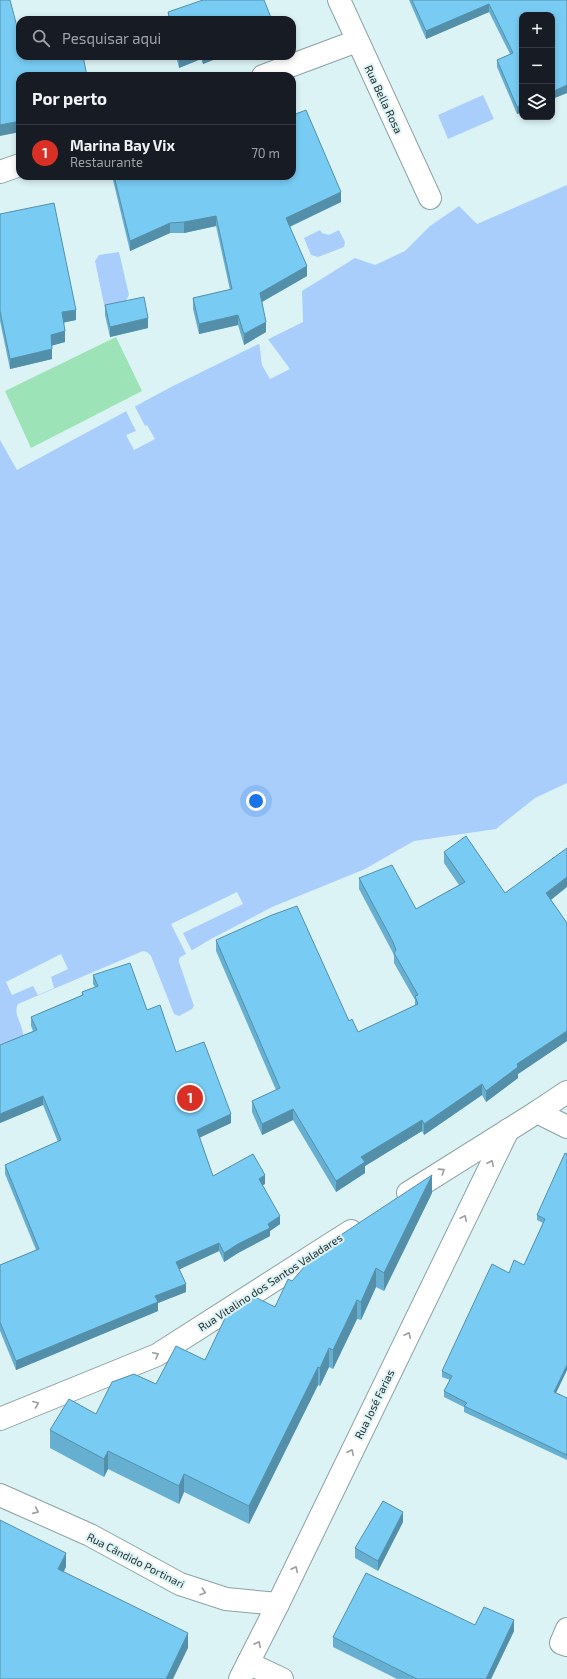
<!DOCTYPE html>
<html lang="pt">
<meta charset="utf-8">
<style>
:root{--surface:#171b24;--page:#242831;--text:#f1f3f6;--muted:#9ea1a6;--line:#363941;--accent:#d93025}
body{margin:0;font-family:"Exo 2",sans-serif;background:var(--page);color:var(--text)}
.controls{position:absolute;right:12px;top:12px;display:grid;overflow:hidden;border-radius:8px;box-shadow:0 2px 6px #0003}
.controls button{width:36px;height:36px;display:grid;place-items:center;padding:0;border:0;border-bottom:1px solid var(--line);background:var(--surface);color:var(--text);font:20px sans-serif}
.you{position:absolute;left:256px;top:801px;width:14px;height:14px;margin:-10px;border:3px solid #fff;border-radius:50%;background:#1a73e8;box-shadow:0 0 0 6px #1a73e833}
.badge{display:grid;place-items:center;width:26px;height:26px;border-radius:50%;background:var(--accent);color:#fff;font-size:13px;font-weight:700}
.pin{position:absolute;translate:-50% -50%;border:2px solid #fff;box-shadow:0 1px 4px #0006}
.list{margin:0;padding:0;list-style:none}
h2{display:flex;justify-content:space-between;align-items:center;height:52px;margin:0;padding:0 16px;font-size:17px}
h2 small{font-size:13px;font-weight:400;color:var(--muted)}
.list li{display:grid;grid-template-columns:26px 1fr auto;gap:12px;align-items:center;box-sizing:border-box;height:56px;padding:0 16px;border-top:1px solid var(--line)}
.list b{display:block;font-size:15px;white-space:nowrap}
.list p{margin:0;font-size:13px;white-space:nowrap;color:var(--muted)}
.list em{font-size:13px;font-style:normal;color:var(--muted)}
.icon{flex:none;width:22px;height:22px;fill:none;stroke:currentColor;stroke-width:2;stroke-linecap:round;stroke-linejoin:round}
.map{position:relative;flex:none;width:567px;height:1679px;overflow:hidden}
.search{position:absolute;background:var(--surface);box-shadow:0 2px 6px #0003;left:16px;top:16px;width:280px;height:44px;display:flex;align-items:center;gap:10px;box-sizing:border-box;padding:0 14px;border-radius:12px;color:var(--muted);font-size:15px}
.panel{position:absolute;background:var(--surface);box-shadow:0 2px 6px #0003;left:16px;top:72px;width:280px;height:108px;border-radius:12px}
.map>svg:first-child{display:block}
</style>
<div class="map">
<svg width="567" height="1679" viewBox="0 0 567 1679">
<rect width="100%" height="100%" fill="#dcf3f6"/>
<path fill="#9ce3b7" d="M116,337L142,391L31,448L5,391Z"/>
<g fill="#aacefb">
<path d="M483,95L494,119L448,139L438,115Z"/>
<path d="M567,185V783L535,798L496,829L414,841L365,869L272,907L211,939L179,958V962L194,1006L192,1009L179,1016L174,1014L151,956L147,952L143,951L18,1004C12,1014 25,1027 23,1038L0,1049V440L17,470L171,387L303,322L302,291L355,258L375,265L405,251L430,226L459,206L477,224Z"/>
<path d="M320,230L322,233L329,235L339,230L345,242L344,247L318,257L311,255L304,238Z"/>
<path d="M119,252L129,295L123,306L105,309L95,261L99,255Z"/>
</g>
<g fill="#dcf3f6">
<path d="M267,338L290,369L270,379L262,365L259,341Z"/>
<path d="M134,405L145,426L147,425L155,439L134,450L126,435L136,431L125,409Z"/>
<path d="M237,892L243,904L183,933L192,951L186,954L171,924Z"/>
<path d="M61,954L68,969L51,977L54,988L38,995L33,986L12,995L6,982Z"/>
</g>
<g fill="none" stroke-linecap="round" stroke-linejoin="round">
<defs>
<g id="minor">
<path d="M339,0L430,198"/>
<path d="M263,76L357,41"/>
<path d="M0,172L20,165"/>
<path d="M537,1112L567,1127"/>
<path d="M408,1193L537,1112L567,1092"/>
<path d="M0,1419L157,1355L351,1231"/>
<path d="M0,1495L90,1535L180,1584L226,1599L278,1604"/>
<path d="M567,1629L561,1643L567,1645"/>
<path d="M248,1663L282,1679"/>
<path d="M240,1679L278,1604L508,1130"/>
</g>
</defs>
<use href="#minor" stroke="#8ca1a4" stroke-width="24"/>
<use href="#minor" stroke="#fff" stroke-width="22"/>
</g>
<g fill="#67afd1">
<path d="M409,0H567V93L552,99L522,15V112L517,114L497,67V60L510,54L489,12L426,39Z"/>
<path d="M168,12L272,20H168Z"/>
<path d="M176,56H223L203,64L201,59L179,68Z"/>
<path d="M293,115L341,202L290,227L307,276L262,302L266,332L244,345L238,325L199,334L193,309V298L230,290L216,226L184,233H170L130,251L112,176H292Z"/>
<path d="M0,214L76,320L64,322L65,342L52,345V359L10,369L0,321Z"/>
<path d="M105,305L148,328L110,337L105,315Z"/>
<path d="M444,852L505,893L551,900L567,923V1042V1041L518,1074V1078L486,1102L482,1095L424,1135L422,1131L365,1166V1173L336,1192L293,1120L262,1135L252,1112V1101L276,1090L216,951V940L349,1021L358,1032L415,1006V1000L394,963V956L393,953L359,889V878L416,909L459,885L444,863Z"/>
<path d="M93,975L147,1010L176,1052L231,1123L199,1137L213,1176L265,1184L262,1185L280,1224L270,1231V1236L238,1253L224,1262L219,1251L179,1269L186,1292L158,1303V1311L16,1370L0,1331V1265L36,1250L5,1174V1165L58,1142L43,1105L0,1123V1045L33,1031L31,1026V1017L82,995V992L95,987L93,984Z"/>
<path d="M567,1154V1370L556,1393L567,1398V1460L464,1412V1407L444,1397V1391L450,1380L442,1377V1371L509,1273L524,1265L543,1223L537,1220V1215Z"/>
<path d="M432,1193L384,1291L376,1287L361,1320L357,1319L333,1369L329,1367L320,1386L318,1385L249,1524L184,1492L179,1504L108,1469L104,1477L50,1448V1430L96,1414L205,1360L275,1307L292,1281L322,1253Z"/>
<path d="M403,1522L378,1571L355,1558V1548Z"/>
<path d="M475,1625L514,1631L491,1679H397L333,1647V1637Z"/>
</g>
<g fill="#548faa">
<path d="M489,4V12L426,39V31Z"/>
<path d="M190,56H201V59L179,68V60Z"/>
<path d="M203,56H223L203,64Z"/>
<path d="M567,85V93L552,99V92Z"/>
<path d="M522,104V112L517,114V107Z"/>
<path d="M20,121V132L0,136V125Z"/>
<path d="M341,192V202L286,228V218Z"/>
<path d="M216,216V226L184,233V222Z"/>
<path d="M170,223V233L130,251V241Z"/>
<path d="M307,266V276L260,303V293Z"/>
<path d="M76,310V320L62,323V312Z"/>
<path d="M238,315V325L199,334V324Z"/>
<path d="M148,318V328L110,337V327Z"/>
<path d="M266,322V332L244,345V334Z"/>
<path d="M65,331V342L51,346V335Z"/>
<path d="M52,349V359L10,369V359Z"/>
<path d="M567,877V887L546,904V893Z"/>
<path d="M567,1031V1041L518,1074V1078L486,1102V1091L517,1064Z"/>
<path d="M482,1084V1095L424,1135V1124Z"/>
<path d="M43,1096V1105L0,1123V1114Z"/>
<path d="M293,1109V1120L262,1135V1124Z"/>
<path d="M231,1114V1123L197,1139V1130Z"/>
<path d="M422,1120V1131L365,1166V1173L336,1192V1181L361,1157Z"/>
<path d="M265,1175V1184L259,1188V1179Z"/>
<path d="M432,1175V1193L384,1291V1273Z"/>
<path d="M280,1216V1224L270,1231V1236L238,1253L224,1262V1253L268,1224Z"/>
<path d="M219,1243V1251L176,1271V1262Z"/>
<path d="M376,1268V1287L361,1320V1302Z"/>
<path d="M186,1284V1292L158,1303V1311L16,1370V1361L155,1296Z"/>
<path d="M357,1300V1319L333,1369V1350Z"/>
<path d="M329,1348V1367L320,1386V1368Z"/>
<path d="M567,1365V1370L554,1397V1392Z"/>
<path d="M318,1367V1385L249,1524V1506Z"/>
<path d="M108,1451V1469L104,1477V1459Z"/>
<path d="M184,1474V1492L179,1504V1486Z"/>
<path d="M403,1512V1522L378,1571V1561Z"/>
<path d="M66,1553V1567L58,1584V1569Z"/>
<path d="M514,1620V1631L491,1679H486Z"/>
<path d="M188,1633V1648L173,1679H166Z"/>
</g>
<g fill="#78ccf3" stroke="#548faa">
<path d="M0,0H10L20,38V56H83L87,76H20V121L0,125Z"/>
<path d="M203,0H264L272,20H170L168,12Z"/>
<path d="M412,0H567V85L552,92V15H522V104L517,107L497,60L513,53L489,4L426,31Z"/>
<path d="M178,56H190L179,60Z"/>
<path d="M306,110L341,192L286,218L307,266L260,293L266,322L244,334L238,315L199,324L193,298L232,289L216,216L184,222L170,223L130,241L114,176H292V112L293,115Z"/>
<path d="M54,203L76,310L62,312L65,331L51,335L52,349L10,359L0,311V214Z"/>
<path d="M144,297L148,318L110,327L105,305Z"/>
<path d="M466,836L505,893L567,848V877L546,893L567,923V1031L517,1064L518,1067L486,1091L482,1084L424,1124L422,1120L361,1157L365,1162L336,1181L293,1109L262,1124L252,1101L280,1088L216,940L272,915L297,906L349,1021L352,1019L358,1032L418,1004L415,996L418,995L394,953L396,950L393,942L359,878L392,865L416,909L465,882L444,852Z"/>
<path d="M130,963L147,1010L160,1005L176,1052L204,1042L231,1114L197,1130L213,1176L253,1154L265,1175L259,1179L280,1216L268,1224L270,1228L238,1244L224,1253L219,1243L176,1262L186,1284L155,1296L158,1302L16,1361L0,1322V1265L39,1249L5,1165L61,1140L43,1096L0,1114V1045L37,1030L31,1017L83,995L82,992L98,986L93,975Z"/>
<path d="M565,1153L567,1154V1365L554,1392L567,1398V1455L464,1406L467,1403L444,1391L452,1376L442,1371L492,1264L509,1273L514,1260L524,1265L545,1219L537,1215Z"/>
<path d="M432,1175L384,1273L376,1268L361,1302L357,1300L333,1350L329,1348L320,1368L318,1367L249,1506L184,1474L179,1486L108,1451L104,1459L50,1430L69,1399L96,1414L112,1382L134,1374L156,1384L176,1346L205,1360L226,1316L251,1295L275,1307L288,1279L292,1281L318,1251L322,1253L327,1244Z"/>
<path d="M383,1501L403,1512L378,1561L355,1548Z"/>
<path d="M0,1520L66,1553L58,1569L188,1633L166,1679H0Z"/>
<path d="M366,1573L475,1625L484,1607L514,1620L486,1679H417L333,1637Z"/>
</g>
<defs><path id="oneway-chevron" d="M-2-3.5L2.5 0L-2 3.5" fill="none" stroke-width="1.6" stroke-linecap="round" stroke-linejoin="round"/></defs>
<g stroke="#9a9e9e">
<use href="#oneway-chevron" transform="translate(491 1163) rotate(-64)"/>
<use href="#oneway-chevron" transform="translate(442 1171) rotate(-33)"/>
<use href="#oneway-chevron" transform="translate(464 1218) rotate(-64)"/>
<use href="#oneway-chevron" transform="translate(408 1335) rotate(-64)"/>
<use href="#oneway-chevron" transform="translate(156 1355) rotate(-27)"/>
<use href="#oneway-chevron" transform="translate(36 1404) rotate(-22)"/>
<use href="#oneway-chevron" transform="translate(351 1452) rotate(-64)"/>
<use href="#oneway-chevron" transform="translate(36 1511) rotate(24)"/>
<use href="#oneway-chevron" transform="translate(295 1569) rotate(-64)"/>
<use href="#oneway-chevron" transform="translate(203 1592) rotate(18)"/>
<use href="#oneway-chevron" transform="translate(258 1644) rotate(-63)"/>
</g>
<g text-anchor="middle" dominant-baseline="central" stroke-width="4" stroke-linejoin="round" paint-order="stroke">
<g font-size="11" fill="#1e2728" stroke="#dcf3f6">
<text transform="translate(384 99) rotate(65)">Rua Bella Rosa</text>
<text transform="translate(270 1282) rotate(-33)">Rua Vitalino dos Santos Valadares</text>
<text transform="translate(374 1404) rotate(-64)">Rua José Farias</text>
<text transform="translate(136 1560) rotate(27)">Rua Cândido Portinari</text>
</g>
</g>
</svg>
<div class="controls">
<button>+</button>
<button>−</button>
<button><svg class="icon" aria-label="layers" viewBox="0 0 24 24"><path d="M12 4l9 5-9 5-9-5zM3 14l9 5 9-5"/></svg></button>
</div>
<div class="you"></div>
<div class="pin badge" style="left:190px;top:1098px">1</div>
<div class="search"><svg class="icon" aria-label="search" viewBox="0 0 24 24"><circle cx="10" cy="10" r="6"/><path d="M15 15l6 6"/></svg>Pesquisar aqui</div>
<section class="panel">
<h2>Por perto<small></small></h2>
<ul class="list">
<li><span class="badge">1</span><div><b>Marina Bay Vix</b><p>Restaurante</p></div><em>70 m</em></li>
</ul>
</section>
</div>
